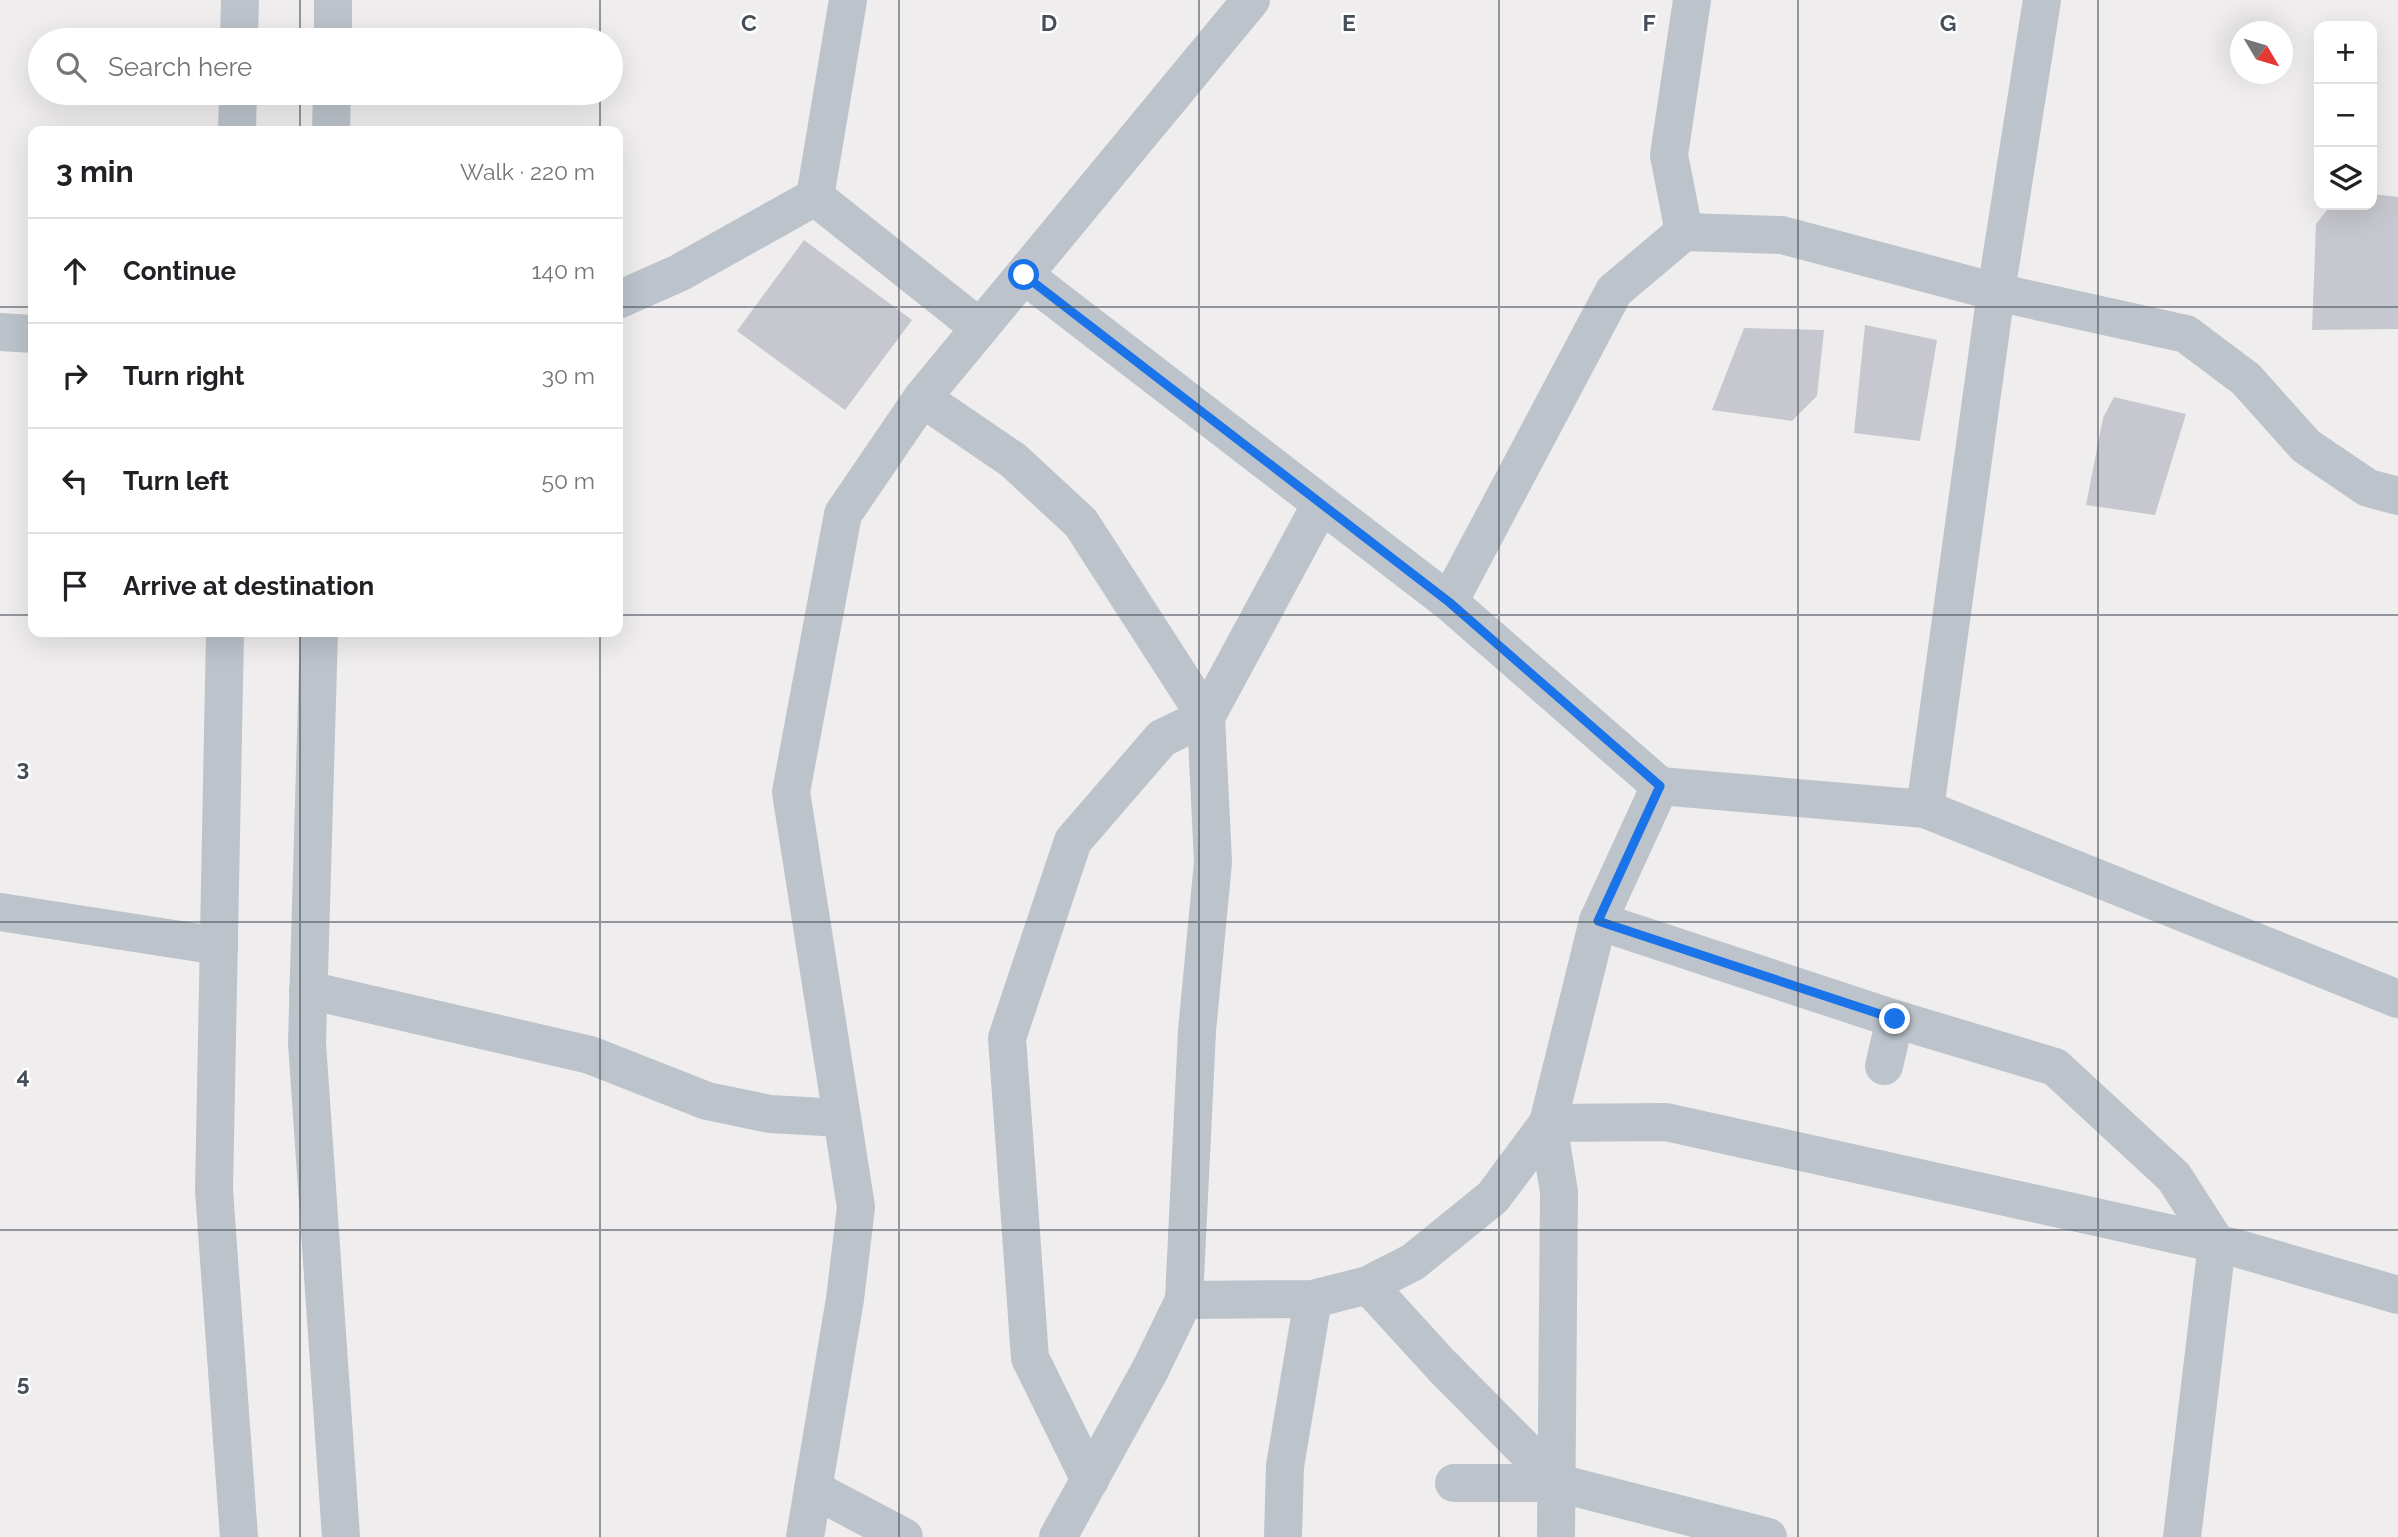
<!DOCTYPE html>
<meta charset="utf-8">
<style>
:root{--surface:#fff;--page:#f2f2f2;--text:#202124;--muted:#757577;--line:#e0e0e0}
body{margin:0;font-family:Raleway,sans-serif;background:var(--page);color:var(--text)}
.controls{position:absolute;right:21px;top:21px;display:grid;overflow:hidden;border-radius:14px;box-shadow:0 7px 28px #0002}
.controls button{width:63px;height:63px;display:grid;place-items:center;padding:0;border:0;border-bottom:2px solid var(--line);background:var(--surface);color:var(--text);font:35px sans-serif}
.compass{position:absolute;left:2230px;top:21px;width:63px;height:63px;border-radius:50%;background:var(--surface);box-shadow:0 7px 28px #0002;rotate:128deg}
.stop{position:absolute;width:21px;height:21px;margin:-16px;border:5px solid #1a73e8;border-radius:50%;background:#fff}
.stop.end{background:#1a73e8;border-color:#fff;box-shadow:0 2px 7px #0008}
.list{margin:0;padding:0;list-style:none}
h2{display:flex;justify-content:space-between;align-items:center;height:91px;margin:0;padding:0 28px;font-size:30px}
h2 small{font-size:23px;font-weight:400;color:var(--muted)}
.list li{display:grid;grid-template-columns:46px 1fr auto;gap:21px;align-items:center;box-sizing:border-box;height:105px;padding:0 28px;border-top:2px solid var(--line)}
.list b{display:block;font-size:26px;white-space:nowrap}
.list em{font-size:23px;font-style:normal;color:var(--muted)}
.icon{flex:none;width:38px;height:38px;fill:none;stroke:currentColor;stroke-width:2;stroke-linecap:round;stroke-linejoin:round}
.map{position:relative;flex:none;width:2398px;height:1537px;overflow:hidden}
.search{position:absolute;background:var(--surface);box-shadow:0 7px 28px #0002;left:28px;top:28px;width:595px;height:77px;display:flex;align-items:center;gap:18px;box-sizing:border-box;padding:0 24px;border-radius:38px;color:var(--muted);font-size:26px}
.panel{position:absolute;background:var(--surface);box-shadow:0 7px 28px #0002;left:28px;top:126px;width:595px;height:511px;border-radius:14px}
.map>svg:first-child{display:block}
</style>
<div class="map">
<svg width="2398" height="1537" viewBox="0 0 2398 1537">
<rect width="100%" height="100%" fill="#efeded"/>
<g fill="#c7c8cf">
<path d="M2372,194L2398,197V329L2312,330L2316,224L2331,205H2372Z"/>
<path d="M804,240L912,320L845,410L737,331Z"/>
<path d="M1865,325L1937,340L1920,441L1854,433Z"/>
<path d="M1744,328L1824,330L1817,396L1792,421L1712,410Z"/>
<path d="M2114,397L2186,414L2155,515L2086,505L2103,418Z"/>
</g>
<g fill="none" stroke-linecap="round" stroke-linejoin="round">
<g stroke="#bcc3cb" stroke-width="38">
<path d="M848,0L815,197L980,328"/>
<path d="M239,40L240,0"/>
<path d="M333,40V0"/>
<path d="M237,131L238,93"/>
<path d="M331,131L332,93"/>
<path d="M1684,232L1669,155L1692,0"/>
<path d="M1024,275L1449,602L1660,786"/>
<path d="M618,300L679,273L815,197"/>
<path d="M0,332L33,334"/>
<path d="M922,398L1013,460L1081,523L1206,717L1162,738L1073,841L1007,1038L1030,1358L1090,1480"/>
<path d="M1449,602L1614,291L1684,232L1782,235L1996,292L2186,334L2246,379L2306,446L2368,488L2398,496"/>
<path d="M225,632L214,1190L239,1537"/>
<path d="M319,632L307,1043L341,1537"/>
<path d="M1925,809L1996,292L2042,0"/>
<path d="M0,912L219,946"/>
<path d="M1598,921L1895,1019L2055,1067L2174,1177L2217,1244L2182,1537"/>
<path d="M308,990L590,1055L707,1101L770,1114L842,1118"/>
<path d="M1884,1066L1895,1019"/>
<path d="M1548,1123L1666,1122L2236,1248L2398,1295"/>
<path d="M1368,1285L1442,1366L1558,1483"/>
<path d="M1184,1300L1197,1031L1213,862L1206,717L1321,504"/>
<path d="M1454,1483H1558L1768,1537"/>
<path d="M813,1489L904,1537"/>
<path d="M805,1537L845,1299L856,1207L791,792L843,514L922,398L1251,0"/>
<path d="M1058,1537L1150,1370L1184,1300L1313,1299L1368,1285L1413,1262L1493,1197L1548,1123"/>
<path d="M1283,1537L1285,1466L1313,1299"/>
<path d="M1556,1537L1559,1192L1548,1123L1598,921L1660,786L1925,809L2398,999"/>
</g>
</g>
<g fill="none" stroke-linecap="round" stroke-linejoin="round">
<path stroke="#1a73e8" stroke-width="9" d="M1024,275L1449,602L1660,786L1598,921L1895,1019"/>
</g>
<path fill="none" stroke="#464e59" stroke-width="2" stroke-opacity="0.55" d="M300,0V40M600,0V40M899,0V1537M1199,0V1537M1499,0V1537M1798,0V1537M2098,0V1537M300,93V131M600,93V131M0,307H33M618,307H2398M0,615H33M618,615H2398M300,632V1537M600,632V1537M0,922H2398M0,1230H2398"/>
<g font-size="23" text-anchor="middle" font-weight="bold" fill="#464e59" stroke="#fff" stroke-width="5" stroke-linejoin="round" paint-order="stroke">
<text x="749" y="31">C</text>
<text x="1049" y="31">D</text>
<text x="1349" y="31">E</text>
<text x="1649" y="31">F</text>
<text x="1948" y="31">G</text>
<text x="23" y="776">3</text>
<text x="23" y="1084">4</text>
<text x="23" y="1391">5</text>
</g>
</svg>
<div class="controls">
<button>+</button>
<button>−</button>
<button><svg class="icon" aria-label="layers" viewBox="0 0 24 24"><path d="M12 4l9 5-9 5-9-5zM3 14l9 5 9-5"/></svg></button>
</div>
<svg class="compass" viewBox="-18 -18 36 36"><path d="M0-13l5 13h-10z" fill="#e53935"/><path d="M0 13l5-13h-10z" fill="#757577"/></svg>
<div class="stop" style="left:1024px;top:275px"></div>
<div class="stop end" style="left:1895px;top:1019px"></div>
<div class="search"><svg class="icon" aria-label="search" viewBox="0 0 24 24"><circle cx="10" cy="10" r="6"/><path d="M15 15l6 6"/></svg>Search here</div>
<section class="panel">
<h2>3 min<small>Walk · 220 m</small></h2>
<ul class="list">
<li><svg class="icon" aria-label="ahead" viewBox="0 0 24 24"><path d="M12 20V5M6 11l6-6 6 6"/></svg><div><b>Continue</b></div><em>140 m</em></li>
<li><svg class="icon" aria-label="right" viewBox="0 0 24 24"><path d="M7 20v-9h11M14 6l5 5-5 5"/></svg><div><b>Turn right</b></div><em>30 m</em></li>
<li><svg class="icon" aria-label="left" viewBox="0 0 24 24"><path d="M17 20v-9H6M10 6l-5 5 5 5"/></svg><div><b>Turn left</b></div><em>50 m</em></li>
<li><svg class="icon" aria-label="arrive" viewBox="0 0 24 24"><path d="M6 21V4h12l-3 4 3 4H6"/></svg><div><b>Arrive at destination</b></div></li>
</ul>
</section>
</div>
